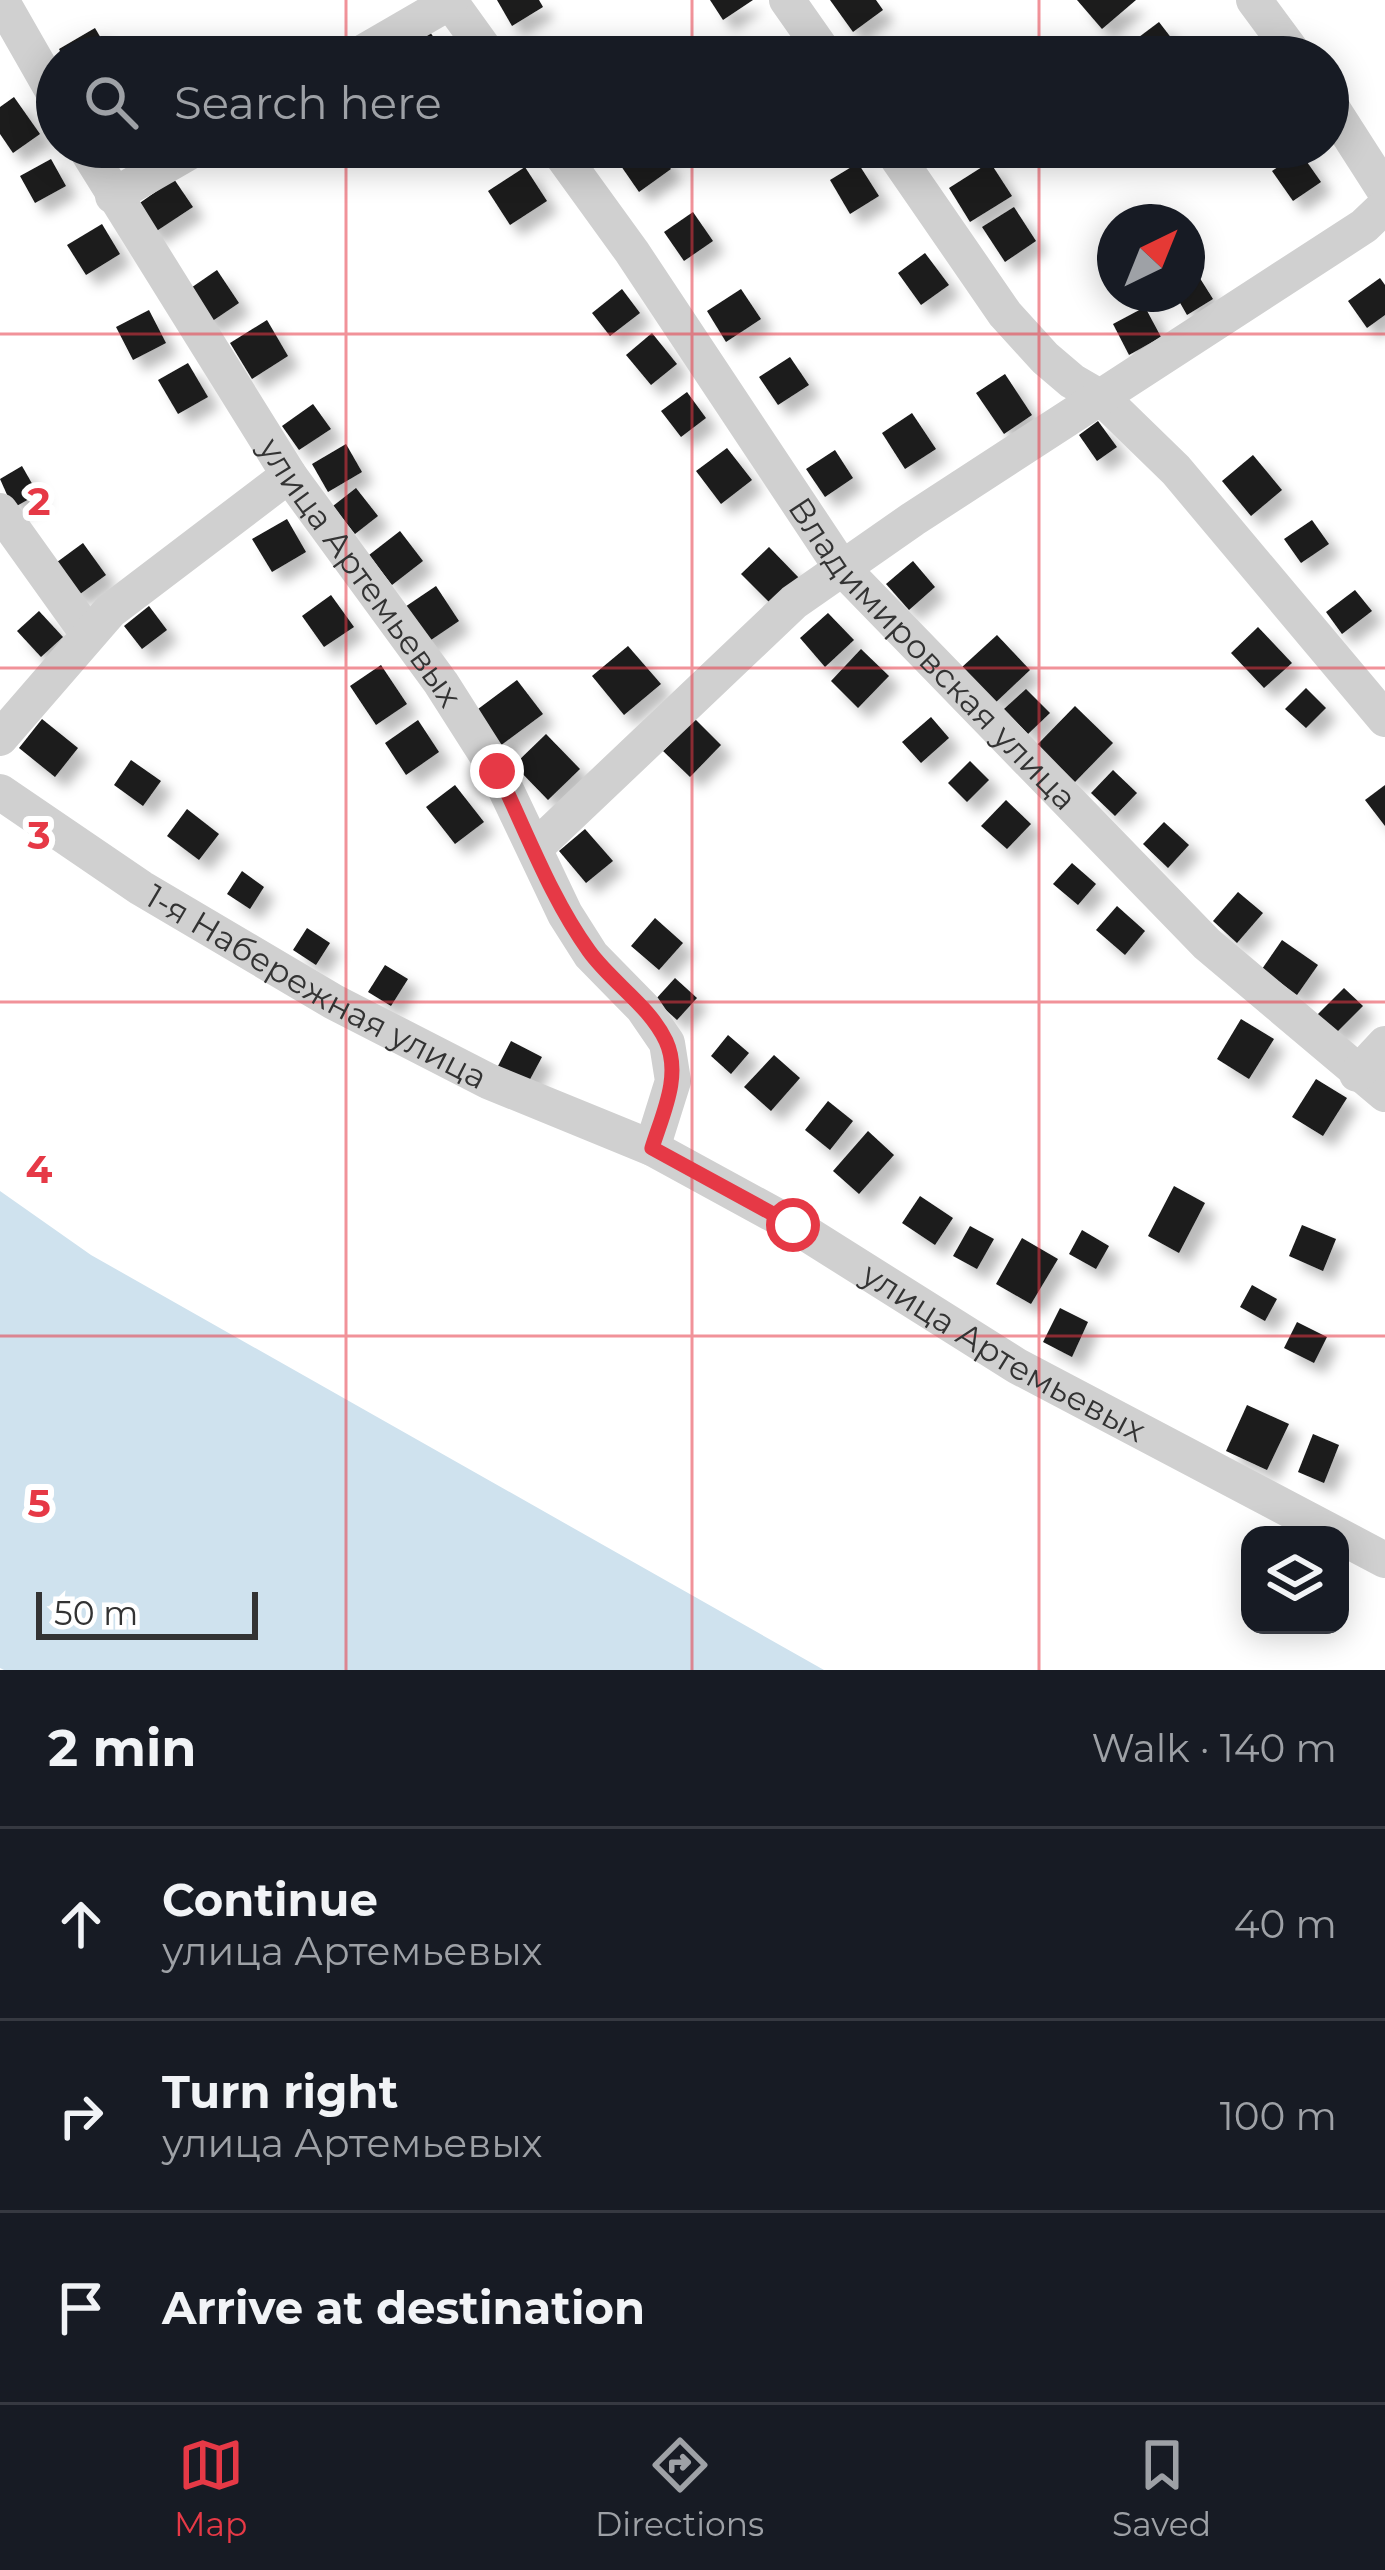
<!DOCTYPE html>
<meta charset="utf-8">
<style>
:root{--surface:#171b24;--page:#20242c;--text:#f1f3f6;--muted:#9ea1a6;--line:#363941;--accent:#e63946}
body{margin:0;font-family:Montserrat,sans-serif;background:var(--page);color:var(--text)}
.controls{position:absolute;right:36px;bottom:36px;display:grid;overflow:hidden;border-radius:24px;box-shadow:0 6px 30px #0003}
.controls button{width:108px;height:108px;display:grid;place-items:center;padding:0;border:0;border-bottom:3px solid var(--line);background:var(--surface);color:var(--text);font:60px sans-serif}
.compass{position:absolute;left:1097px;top:204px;width:108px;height:108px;border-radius:50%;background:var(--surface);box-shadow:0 6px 30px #0003;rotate:43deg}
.scale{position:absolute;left:36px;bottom:30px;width:222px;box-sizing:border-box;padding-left:12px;border:6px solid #333;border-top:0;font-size:33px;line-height:42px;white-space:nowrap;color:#333;-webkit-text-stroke:9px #fff;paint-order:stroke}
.stop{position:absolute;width:36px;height:36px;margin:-27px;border:9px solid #e63946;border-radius:50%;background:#fff}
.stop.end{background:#e63946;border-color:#fff;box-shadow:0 3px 12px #0008}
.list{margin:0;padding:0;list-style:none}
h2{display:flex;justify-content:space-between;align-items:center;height:156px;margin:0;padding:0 48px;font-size:51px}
h2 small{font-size:39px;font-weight:400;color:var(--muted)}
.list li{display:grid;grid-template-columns:78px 1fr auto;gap:36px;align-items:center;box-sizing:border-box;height:192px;padding:0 48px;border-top:3px solid var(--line)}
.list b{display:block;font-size:45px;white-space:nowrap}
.list p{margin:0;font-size:39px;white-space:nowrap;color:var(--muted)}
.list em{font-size:39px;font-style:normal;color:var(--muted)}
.icon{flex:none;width:66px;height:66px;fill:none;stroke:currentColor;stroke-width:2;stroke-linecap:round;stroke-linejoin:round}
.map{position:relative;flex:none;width:1385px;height:1670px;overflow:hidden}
.search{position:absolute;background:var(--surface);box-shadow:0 6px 30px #0003;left:36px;right:36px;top:36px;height:132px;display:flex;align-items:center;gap:30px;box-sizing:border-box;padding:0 42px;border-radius:66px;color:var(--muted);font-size:45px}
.sheet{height:732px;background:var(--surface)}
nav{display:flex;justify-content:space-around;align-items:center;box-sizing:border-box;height:168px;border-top:3px solid var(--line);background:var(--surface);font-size:33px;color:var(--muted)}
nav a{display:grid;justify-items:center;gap:6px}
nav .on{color:var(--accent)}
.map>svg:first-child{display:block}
</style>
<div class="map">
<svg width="1385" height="1670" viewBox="0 0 1385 1670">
<defs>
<filter id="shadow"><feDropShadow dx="11" dy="11" stdDeviation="6" flood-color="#0004"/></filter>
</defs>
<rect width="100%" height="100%" fill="#fff"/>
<path fill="#cfe2ee" d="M0,1191L91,1255L824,1670H4L0,1668Z"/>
<g fill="#1a1a1a" filter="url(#shadow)">
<path d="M497,0H539L543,7L512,26Z"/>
<path d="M710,0H753L723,20Z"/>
<path d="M830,0H876L883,10L853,32Z"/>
<path d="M1077,0H1136L1102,29Z"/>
<path d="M1159,22L1186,57H1136L1127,46Z"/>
<path d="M95,28L112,57H63L59,49Z"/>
<path d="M430,32L447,57H395Z"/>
<path d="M14,97L40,134L13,153L0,134V107Z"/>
<path d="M649,147H655L671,169L639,192L621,166Z"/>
<path d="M1300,152L1321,182L1293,201L1272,171Z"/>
<path d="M51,159L66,186L35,203L20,176Z"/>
<path d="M990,162L1012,196L970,222L949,188Z"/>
<path d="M858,163L879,196L850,214L830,180Z"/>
<path d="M525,167L547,201L510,225L488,191Z"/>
<path d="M174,179L193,207L152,234L134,207Z"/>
<path d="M1014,207L1036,241L1005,262L982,227Z"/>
<path d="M693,212L713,241L684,261L664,232Z"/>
<path d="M102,224L120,254L86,275L67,245Z"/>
<path d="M925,253L949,285L921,305L898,273Z"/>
<path d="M217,270L239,303L208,324L185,292Z"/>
<path d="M1196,272L1213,299L1187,315L1175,294H1187V278Z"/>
<path d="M1380,278L1385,285V315L1367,328L1348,301Z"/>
<path d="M622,289L640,313L610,336L592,313Z"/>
<path d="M741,289L761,319L726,342L707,311Z"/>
<path d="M1145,307L1161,337L1129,355L1113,324Z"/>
<path d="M149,310L166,343L133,360L116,327Z"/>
<path d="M267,320L288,356L252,379L230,343Z"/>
<path d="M652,333L677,364L651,385L626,355Z"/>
<path d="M790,357L809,385L778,405L759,377Z"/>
<path d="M188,363L208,397L178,414L158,380Z"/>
<path d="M1005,374L1032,415L1004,434L976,393Z"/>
<path d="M687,392L706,418L681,437L661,411Z"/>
<path d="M313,404L331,429L299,450L282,426Z"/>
<path d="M912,413L936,449L905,469L882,433Z"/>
<path d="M1098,421L1117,447L1097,461L1079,435Z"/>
<path d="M346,444L362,472L328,492L312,464Z"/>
<path d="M727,448L752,480L721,504L696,471Z"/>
<path d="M835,450L853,478L825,497L806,469Z"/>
<path d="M1253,455L1282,490L1251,516L1222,481Z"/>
<path d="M22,466L38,494L13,508L0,479Z"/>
<path d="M356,488L378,516L355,534L333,506Z"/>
<path d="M287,519L306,552L272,572L252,539Z"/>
<path d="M1312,520L1329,544L1301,563L1284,539Z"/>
<path d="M400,531L423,561L392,585L369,555Z"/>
<path d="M83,543L106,575L76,597L53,565Z"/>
<path d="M769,547L800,579L773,606L741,574Z"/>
<path d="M913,561L935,587L909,610L886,584Z"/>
<path d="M436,586L459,621L422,646L399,611Z"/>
<path d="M1355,590L1372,611L1342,634L1326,612Z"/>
<path d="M331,595L354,627L324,647L302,616Z"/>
<path d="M149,606L167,630L142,649L124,626Z"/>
<path d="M39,611L63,637L41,657L17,631Z"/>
<path d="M828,613L854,640L825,667L800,638Z"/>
<path d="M1258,627L1292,663L1264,688L1231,653Z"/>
<path d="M997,635L1030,670L994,704L961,668Z"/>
<path d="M628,646L661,684L624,715L592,676Z"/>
<path d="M861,649L889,676L858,708L831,681Z"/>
<path d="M381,665L407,704L376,725L350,686Z"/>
<path d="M517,680L543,714L500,746L474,712Z"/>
<path d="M1306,688L1326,708L1306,728L1285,709Z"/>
<path d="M1026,689L1050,713L1028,734L1004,709Z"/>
<path d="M1075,706L1113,743L1075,782L1037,745Z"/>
<path d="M931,717L949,738L921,763L902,742Z"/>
<path d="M42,719L78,748L55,777L19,748Z"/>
<path d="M695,719L721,745L690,777L663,751Z"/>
<path d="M418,720L439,752L406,775L385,743Z"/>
<path d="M546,734L580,769L548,800L514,765Z"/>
<path d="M131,760L161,781L143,806L114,785Z"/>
<path d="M970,761L989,780L967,802L948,783Z"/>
<path d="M1113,770L1137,793L1115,816L1091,793Z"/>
<path d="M455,785L484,822L455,844L426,807Z"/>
<path d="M1385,785V826L1365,800Z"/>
<path d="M1006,800L1031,824L1007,849L981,826Z"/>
<path d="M187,809L219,834L199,860L167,836Z"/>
<path d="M1164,822L1189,845L1168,868L1143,844Z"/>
<path d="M585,829L613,861L586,883L559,851Z"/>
<path d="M1072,863L1096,884L1078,905L1053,884Z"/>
<path d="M242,871L264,887L250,909L227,894Z"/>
<path d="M1238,892L1263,913L1237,943L1213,921Z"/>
<path d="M1117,906L1145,931L1125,955L1096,930Z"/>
<path d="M655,918L683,943L659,970L631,946Z"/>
<path d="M307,928L330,943L316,965L293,950Z"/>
<path d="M1282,940L1318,965L1297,995L1262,969Z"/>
<path d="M385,965L408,979L391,1006L368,992Z"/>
<path d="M675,978L697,998L677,1020L655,1000Z"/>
<path d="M1344,988L1363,1006L1335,1034L1317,1015Z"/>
<path d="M1241,1019L1274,1039L1249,1079L1217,1059Z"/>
<path d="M728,1035L749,1053L731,1074L711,1056Z"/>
<path d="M511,1041L542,1057L528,1083L498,1066Z"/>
<path d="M774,1055L800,1078L771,1111L744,1087Z"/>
<path d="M1316,1079L1347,1098L1323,1136L1292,1117Z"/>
<path d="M828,1101L853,1121L830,1150L805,1130Z"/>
<path d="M868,1131L894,1155L859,1194L833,1171Z"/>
<path d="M1174,1186L1205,1203L1179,1253L1148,1236Z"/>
<path d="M920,1196L953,1218L935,1245L902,1223Z"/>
<path d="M1302,1225L1336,1239L1323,1271L1289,1256Z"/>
<path d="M970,1226L994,1239L977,1269L953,1256Z"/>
<path d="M1082,1230L1109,1246L1096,1269L1069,1254Z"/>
<path d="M1022,1238L1058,1259L1031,1304L996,1284Z"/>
<path d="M1252,1285L1277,1299L1265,1321L1240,1307Z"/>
<path d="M1060,1308L1088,1322L1072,1357L1043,1342Z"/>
<path d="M1297,1322L1327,1337L1314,1363L1284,1348Z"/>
<path d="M1247,1405L1289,1424L1267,1470L1226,1451Z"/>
<path d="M1313,1434L1339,1445L1324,1483L1298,1472Z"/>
</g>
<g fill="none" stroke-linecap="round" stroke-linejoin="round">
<g stroke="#d0d0d0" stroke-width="36">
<path d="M1,0L57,98"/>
<path d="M449,0L490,57"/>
<path d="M787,0L827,57"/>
<path d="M1254,0L1296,57"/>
<path d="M355,57L450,2"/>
<path d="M1328,102L1385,191"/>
<path id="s1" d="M85,147L289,475L441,683L497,771L565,914L591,955L643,1008L667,1043L673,1081L652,1148"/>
<path id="s2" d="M556,147L632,252L841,567L1207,944L1385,1094"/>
<path d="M890,147L1005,314L1045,358L1072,381L1103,399L1176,470L1385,719"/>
<path d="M113,196L198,147"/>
<path d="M0,511L88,634"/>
<path d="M0,738L110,611L289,475"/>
<path id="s3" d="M0,792L141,888L334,1002L488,1081L652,1148L793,1225L1017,1366L1385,1560"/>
<path d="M535,848L794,602L913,519L1364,226L1385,206"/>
<path d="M1357,1074L1385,1044"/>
</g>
</g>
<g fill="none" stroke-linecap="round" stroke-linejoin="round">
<path stroke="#e63946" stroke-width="15" d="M497,771C526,830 550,897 589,951C612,983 649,1005 666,1041C682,1076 662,1115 652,1148L793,1225"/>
</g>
<path fill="none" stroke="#e63946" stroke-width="3" stroke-opacity="0.55" d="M346,0V57M692,0V57M1039,0V57M346,147V1670M692,147V1670M1039,147V1670M0,334H1385M0,668H1385M0,1002H1385M0,1336H1385"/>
<g text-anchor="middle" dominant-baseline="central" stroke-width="12" stroke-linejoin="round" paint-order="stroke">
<g font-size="33" fill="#333" stroke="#fff">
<text stroke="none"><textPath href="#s1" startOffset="507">улица Артемьевых</textPath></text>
<text stroke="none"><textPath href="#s2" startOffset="633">Владимировская улица</textPath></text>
<text stroke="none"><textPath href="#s3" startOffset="372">1-я Набережная улица</textPath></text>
<text stroke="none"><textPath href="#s3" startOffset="1152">улица Артемьевых</textPath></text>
</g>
</g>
<g font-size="39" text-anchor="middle" font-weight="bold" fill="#e63946" stroke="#fff" stroke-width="12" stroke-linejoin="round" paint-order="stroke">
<text x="39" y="515">2</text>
<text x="39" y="849">3</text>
<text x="39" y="1183">4</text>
<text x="39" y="1517">5</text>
</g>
</svg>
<div class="controls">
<button><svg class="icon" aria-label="layers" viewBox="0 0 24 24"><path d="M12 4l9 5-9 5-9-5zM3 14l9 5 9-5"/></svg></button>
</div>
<svg class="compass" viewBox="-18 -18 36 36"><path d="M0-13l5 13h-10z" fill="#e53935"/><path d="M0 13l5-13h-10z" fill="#9ea1a6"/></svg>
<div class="scale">50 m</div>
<div class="stop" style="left:793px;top:1225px"></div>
<div class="stop end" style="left:497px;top:771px"></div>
<div class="search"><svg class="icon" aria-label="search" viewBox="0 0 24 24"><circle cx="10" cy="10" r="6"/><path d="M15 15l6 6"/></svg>Search here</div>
</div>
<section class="sheet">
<h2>2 min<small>Walk · 140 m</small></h2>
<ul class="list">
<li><svg class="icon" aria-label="ahead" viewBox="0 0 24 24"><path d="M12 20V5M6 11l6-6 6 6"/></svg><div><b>Continue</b><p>улица Артемьевых</p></div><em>40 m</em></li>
<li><svg class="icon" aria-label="right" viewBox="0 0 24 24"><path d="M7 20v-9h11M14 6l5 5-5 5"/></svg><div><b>Turn right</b><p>улица Артемьевых</p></div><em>100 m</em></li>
<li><svg class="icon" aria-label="arrive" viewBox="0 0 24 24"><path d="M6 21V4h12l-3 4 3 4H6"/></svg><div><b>Arrive at destination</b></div></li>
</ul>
</section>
<nav>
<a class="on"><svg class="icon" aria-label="map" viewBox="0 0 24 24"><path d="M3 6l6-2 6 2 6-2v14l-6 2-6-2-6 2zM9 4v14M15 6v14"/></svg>Map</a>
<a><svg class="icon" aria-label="directions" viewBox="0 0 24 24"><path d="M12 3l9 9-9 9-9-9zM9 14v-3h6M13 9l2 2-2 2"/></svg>Directions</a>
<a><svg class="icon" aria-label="saved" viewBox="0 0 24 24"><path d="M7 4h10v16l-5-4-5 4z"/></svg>Saved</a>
</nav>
